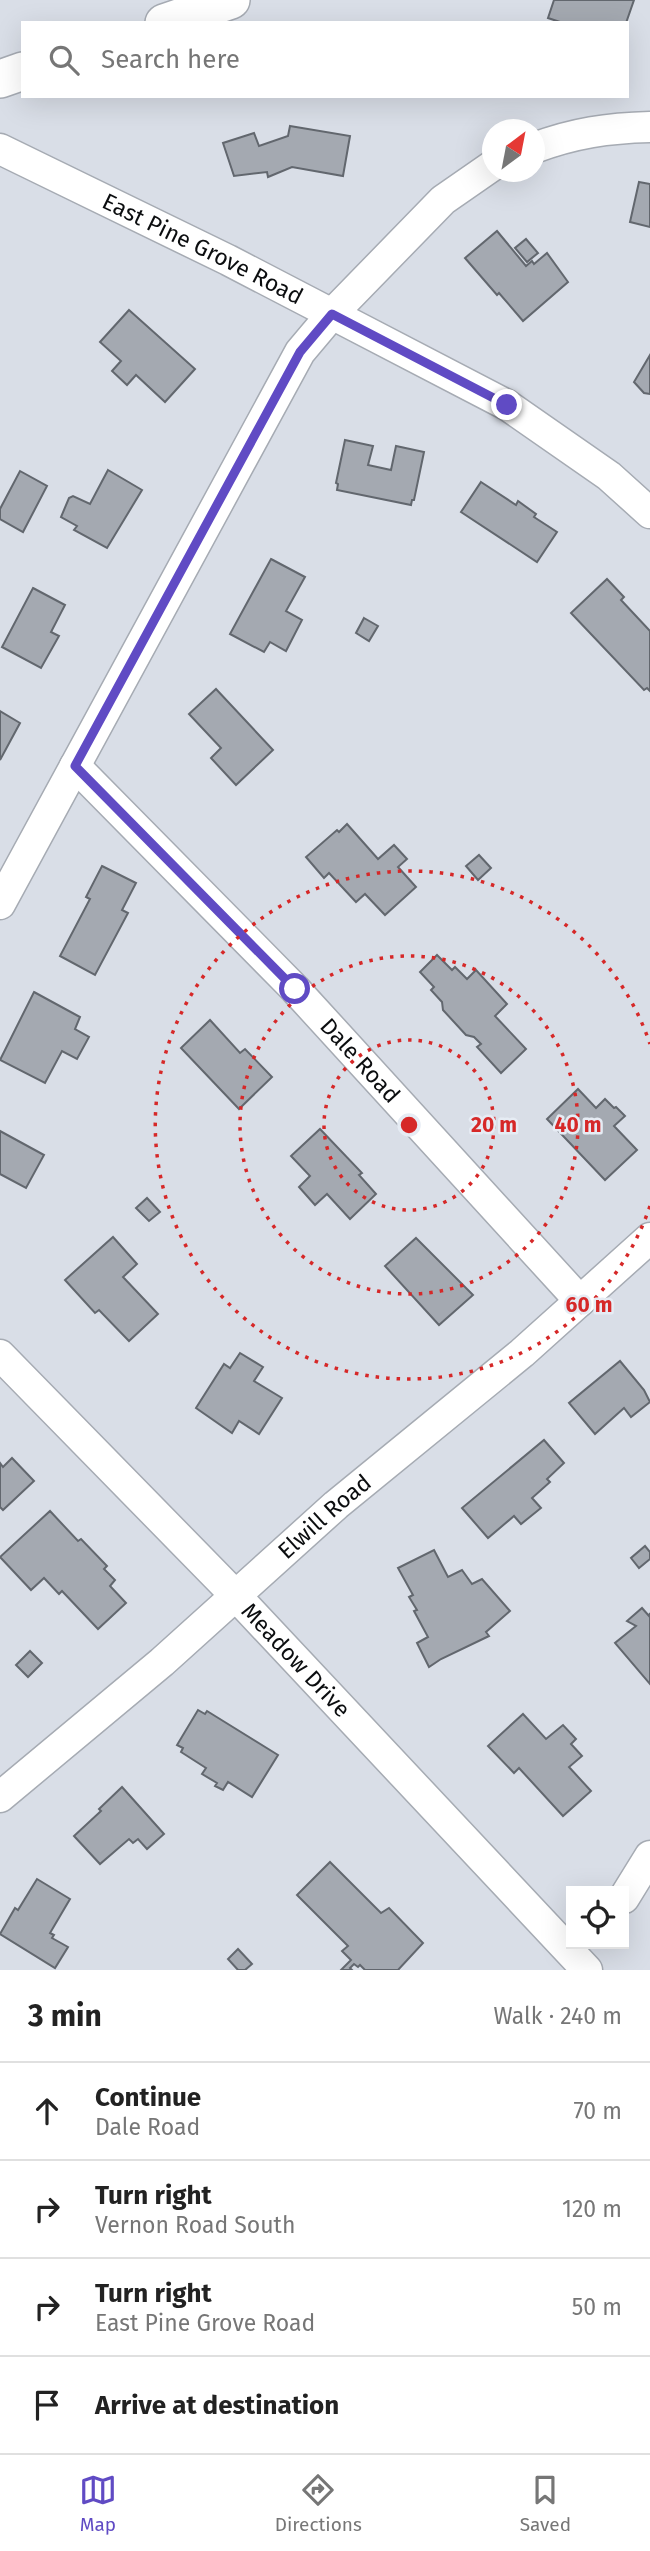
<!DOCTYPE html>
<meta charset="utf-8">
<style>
:root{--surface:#fff;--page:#f6f6f6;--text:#222;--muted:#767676;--line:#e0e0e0;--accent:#604bc4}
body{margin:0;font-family:"Fira Sans",sans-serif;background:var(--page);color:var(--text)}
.controls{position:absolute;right:21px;bottom:21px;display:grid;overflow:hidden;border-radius:0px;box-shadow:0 7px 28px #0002}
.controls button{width:63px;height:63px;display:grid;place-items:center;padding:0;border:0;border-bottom:2px solid var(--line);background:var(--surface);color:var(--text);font:35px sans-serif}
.compass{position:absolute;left:482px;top:119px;width:63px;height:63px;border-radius:50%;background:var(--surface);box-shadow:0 7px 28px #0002;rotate:32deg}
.stop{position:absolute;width:21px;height:21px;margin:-16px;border:5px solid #604bc4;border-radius:50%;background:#fff}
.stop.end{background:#604bc4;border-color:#fff;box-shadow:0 2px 7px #0008}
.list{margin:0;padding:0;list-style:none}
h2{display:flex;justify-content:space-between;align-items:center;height:91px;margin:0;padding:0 28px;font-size:30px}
h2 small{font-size:23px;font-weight:400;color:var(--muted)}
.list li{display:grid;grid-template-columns:46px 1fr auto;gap:21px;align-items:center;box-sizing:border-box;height:98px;padding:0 28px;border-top:2px solid var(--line)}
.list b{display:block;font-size:26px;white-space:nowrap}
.list p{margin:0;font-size:23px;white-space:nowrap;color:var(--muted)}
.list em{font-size:23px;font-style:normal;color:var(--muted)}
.icon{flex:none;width:38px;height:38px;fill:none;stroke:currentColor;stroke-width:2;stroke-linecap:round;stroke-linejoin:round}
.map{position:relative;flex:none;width:650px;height:1970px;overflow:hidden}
.search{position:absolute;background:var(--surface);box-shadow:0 7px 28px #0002;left:21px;right:21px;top:21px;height:77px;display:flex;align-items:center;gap:18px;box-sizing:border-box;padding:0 24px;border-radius:0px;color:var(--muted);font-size:26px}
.sheet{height:483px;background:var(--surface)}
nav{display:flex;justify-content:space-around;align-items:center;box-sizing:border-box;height:98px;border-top:2px solid var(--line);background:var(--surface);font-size:19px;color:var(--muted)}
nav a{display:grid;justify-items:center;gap:4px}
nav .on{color:var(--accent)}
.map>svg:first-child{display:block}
</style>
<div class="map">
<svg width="650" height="1970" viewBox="0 0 650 1970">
<rect width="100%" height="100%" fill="#d9dee7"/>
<g fill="#a4a9b1" stroke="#62676e" stroke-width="2">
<path d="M554,0H634L626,23H563L548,18Z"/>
<path d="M290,126L350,136L343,176L292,167L268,177L267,172L234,176L223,143L254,133L259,146L288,136Z"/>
<path d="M639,182L650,184V227L630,222Z"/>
<path d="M497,231L526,266L532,261L534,264L547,253L568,282L523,321L499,293L497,295L465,258Z"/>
<path d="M526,239L538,253L527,262L515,248Z"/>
<path d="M129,310L195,369L165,402L136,375L127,385L112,371L121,361L100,342Z"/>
<path d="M650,355V394L644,393L634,382Z"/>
<path d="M345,440L373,446L368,465L391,470L396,446L424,452L414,500H412L411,505L337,490L338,484L336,483Z"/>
<path d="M108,470L142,490L107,548L74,530L77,526L61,517L69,498L73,496L90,504Z"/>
<path d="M20,471L47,486L23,532L0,519V509Z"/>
<path d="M481,482L516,505L518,501L536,514L534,517L557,532L537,562L461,512Z"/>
<path d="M271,559L305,577L286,611L302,620L286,651L270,642L264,652L230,634Z"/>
<path d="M607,579L624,597L621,600L650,631V691L647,688L644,690L571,613Z"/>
<path d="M33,588L65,605L51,632L59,636L41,668L2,647Z"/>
<path d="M364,618L378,626L369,641L356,633Z"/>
<path d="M216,689L273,750L236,785L211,758L221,748L189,714Z"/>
<path d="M0,711L20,723L0,760Z"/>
<path d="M347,824L378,859L394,845L407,859L398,867L416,887L385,915L365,894L356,902L329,873L324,878L306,857L337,830L339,832Z"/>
<path d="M479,855L491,868L478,880L466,866Z"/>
<path d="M102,866L136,883L122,910L128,913L95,975L60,956L90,899L86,897Z"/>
<path d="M437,955L452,970L455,967L467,979L476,970L507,1004L495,1016L526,1049L501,1073L477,1047L481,1044L474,1037L466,1035L443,1010L442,1002L431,990L434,987L420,972Z"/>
<path d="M34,992L80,1017L75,1029L89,1037L77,1059L62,1051L45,1083L0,1060Z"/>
<path d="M210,1020L240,1053L245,1049L272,1077L239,1109L181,1048Z"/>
<path d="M578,1089L596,1108L605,1099L614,1108L616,1107L625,1116L614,1126L637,1150L605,1180L547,1119Z"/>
<path d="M320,1129L362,1173L359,1175L376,1194L350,1219L327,1194L315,1205L299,1187L310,1176L291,1156Z"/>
<path d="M0,1131L44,1155L26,1188L0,1174Z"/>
<path d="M147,1198L160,1212L149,1221L136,1208Z"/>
<path d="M113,1237L137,1264L123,1277L158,1314L129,1341L99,1310L95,1313L65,1280Z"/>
<path d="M416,1238L473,1295L439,1325L385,1266Z"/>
<path d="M240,1353L263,1367L254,1381L282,1398L259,1434L239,1421L232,1433L196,1408L224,1364L230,1368Z"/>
<path d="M620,1361L644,1390L650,1402L631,1417L624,1408L595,1434L569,1403Z"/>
<path d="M544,1440L564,1463L547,1479L550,1482L532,1498L541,1508L521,1524L514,1516L488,1538L462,1508Z"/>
<path d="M12,1458L34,1481L3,1510L0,1507V1463L3,1467Z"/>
<path d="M50,1511L78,1541L81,1539L107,1566L104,1569L115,1580L110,1586L126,1603L98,1629L62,1591L59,1594L44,1578L31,1590L0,1557Z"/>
<path d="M645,1546L650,1552V1559L639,1568L631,1558Z"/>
<path d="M434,1550L448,1577L462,1570L472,1584L482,1579L510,1611L486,1632L489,1636L441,1659L429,1667L417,1643L428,1637L414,1611L417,1610L409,1597L413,1595L398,1568Z"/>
<path d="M642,1608L649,1616L650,1613V1684L615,1643L636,1626L627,1621Z"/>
<path d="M30,1651L42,1663L28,1677L16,1665Z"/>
<path d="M198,1710L205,1714L207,1711L278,1755L252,1797L228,1782L223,1790L215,1786L217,1783L202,1774L206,1768L181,1752L183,1748L177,1745Z"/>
<path d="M523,1714L546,1739L563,1725L576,1739L571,1744L582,1756L569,1767L591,1791L563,1816L519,1768L514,1773L488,1746Z"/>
<path d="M122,1787L164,1834L147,1849L138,1839L133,1843L129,1839L100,1864L74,1836L101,1811L99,1809Z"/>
<path d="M330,1862L381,1913L389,1908L423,1943L398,1970H365L360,1965L358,1967L354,1964L350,1968L352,1970H341L351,1960L342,1951L348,1946L297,1895Z"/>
<path d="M37,1879L70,1899L50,1933L54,1935L52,1938L68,1947L55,1968L0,1934L15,1908L18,1910Z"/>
<path d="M238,1949L252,1964L245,1970H238L228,1959Z"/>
</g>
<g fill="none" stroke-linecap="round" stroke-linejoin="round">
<defs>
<g id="minor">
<path d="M534,148C574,133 608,128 650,127"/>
<path id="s1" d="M0,149L228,260L507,405L609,476L650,513"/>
<path id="s2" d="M75,766L295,989L580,1301"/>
<path d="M0,904L300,352L332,314L443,200L492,166"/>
<path id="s3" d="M0,1355L236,1596L587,1970"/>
<path id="s4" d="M0,1797L162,1662L336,1505L522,1353L650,1238"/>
<path d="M624,1898L650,1856"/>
</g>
<g id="tertiary">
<path d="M164,23L231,0"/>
<path d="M0,79L23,71"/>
</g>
</defs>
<use href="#minor" stroke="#a6abb3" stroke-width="33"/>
<use href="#tertiary" stroke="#a6abb3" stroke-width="40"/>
<use href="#minor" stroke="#fff" stroke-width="30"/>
<use href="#tertiary" stroke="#fff" stroke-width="37"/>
</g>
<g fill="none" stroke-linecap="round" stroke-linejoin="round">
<path stroke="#604bc4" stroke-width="9" d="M295,989L75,766L300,352L332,314L507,405"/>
</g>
<g fill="none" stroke="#d62828" stroke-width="3.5" stroke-dasharray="3.5 7">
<circle cx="409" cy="1125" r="85"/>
<circle cx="409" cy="1125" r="169"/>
<path d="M650 1206A254 254 0 1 1 650 1044"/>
</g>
<g text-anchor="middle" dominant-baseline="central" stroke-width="5" stroke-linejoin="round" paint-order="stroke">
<g font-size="23" fill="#0b0d0f" stroke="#e6ecf4">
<text stroke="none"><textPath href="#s1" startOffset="226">East Pine Grove Road</textPath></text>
<text stroke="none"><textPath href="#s2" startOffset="410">Dale Road</textPath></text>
<text stroke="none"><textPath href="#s4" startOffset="429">Elwill Road</textPath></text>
<text stroke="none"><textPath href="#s3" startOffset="425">Meadow Drive</textPath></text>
</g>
</g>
<circle cx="409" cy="1125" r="10" fill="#d62828" stroke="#e6ecf4" stroke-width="3.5"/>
<g font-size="21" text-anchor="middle" font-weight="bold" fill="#d62828" stroke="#e6ecf4" stroke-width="5" stroke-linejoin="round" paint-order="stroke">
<text x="494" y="1132">20 m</text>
<text x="578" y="1132">40 m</text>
<text x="589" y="1312">60 m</text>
</g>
</svg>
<div class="controls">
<button><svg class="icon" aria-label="locate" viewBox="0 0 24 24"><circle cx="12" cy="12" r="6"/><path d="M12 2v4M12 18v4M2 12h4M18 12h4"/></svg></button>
</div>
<svg class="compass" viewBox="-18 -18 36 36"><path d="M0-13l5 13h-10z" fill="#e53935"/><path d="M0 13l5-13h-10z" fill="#767676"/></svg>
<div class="stop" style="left:295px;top:989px"></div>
<div class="stop end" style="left:507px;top:405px"></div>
<div class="search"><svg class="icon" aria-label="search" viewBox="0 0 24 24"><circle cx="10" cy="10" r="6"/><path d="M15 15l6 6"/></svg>Search here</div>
</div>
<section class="sheet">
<h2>3 min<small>Walk · 240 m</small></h2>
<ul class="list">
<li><svg class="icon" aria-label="ahead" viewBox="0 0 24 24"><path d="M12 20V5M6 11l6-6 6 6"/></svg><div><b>Continue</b><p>Dale Road</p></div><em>70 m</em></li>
<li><svg class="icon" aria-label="right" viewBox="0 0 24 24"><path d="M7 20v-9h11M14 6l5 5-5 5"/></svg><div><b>Turn right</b><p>Vernon Road South</p></div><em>120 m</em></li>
<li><svg class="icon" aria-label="right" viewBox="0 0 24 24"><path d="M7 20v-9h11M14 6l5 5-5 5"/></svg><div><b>Turn right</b><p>East Pine Grove Road</p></div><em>50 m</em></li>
<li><svg class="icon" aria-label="arrive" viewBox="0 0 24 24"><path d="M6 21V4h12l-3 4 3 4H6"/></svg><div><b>Arrive at destination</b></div></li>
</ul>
</section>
<nav>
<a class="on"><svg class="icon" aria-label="map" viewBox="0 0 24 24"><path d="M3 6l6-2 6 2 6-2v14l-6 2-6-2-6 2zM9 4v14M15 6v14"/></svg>Map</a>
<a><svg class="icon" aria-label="directions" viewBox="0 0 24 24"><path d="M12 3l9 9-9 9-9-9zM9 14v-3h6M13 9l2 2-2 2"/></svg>Directions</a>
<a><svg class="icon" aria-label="saved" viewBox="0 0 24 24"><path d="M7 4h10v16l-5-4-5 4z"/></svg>Saved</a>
</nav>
